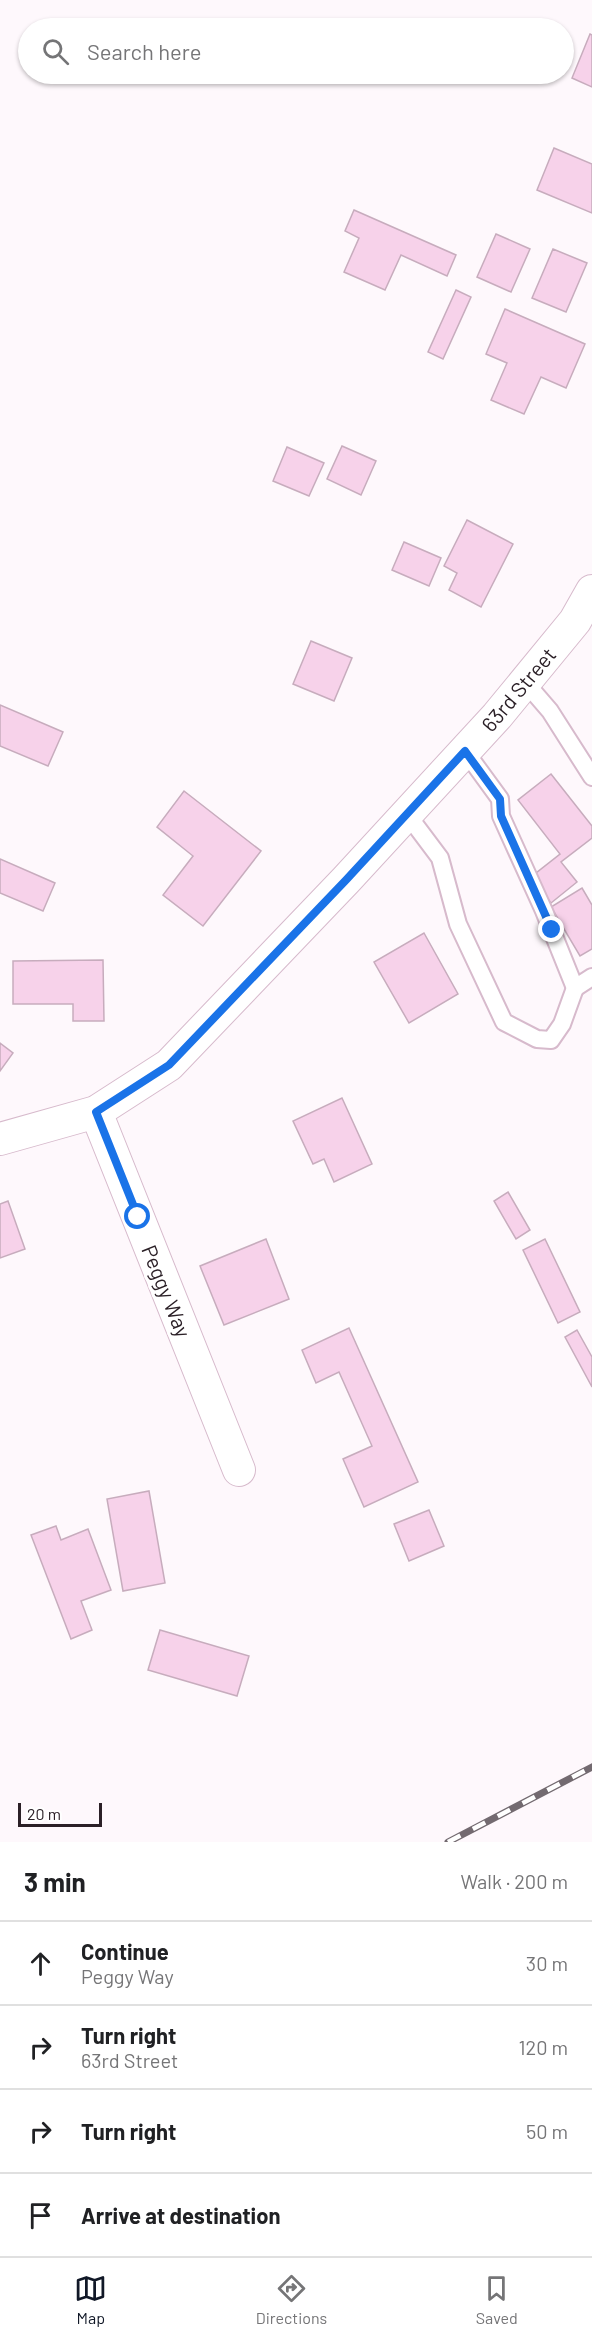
<!DOCTYPE html>
<meta charset="utf-8">
<style>
:root{--surface:#fff;--page:#f6f6f6;--text:#202124;--muted:#757577;--line:#e0e0e0;--accent:#111827}
body{margin:0;font-family:Barlow,sans-serif;background:var(--page);color:var(--text)}
.scale{position:absolute;left:18px;bottom:15px;width:84px;box-sizing:border-box;padding-left:6px;border:3px solid #2b2027;border-top:0;font-size:16px;line-height:21px;white-space:nowrap;color:#2b2027;-webkit-text-stroke:4px #fff;paint-order:stroke}
.stop{position:absolute;width:18px;height:18px;margin:-14px;border:4px solid #1a73e8;border-radius:50%;background:#fff}
.stop.end{background:#1a73e8;border-color:#fff;box-shadow:0 2px 6px #0008}
.list{margin:0;padding:0;list-style:none}
h2{display:flex;justify-content:space-between;align-items:center;height:78px;margin:0;padding:0 24px;font-size:26px}
h2 small{font-size:20px;font-weight:400;color:var(--muted)}
.list li{display:grid;grid-template-columns:39px 1fr auto;gap:18px;align-items:center;box-sizing:border-box;height:84px;padding:0 24px;border-top:2px solid var(--line)}
.list b{display:block;font-size:22px;white-space:nowrap}
.list p{margin:0;font-size:20px;white-space:nowrap;color:var(--muted)}
.list em{font-size:20px;font-style:normal;color:var(--muted)}
.icon{flex:none;width:33px;height:33px;fill:none;stroke:currentColor;stroke-width:2;stroke-linecap:round;stroke-linejoin:round}
.map{position:relative;flex:none;width:592px;height:1842px;overflow:hidden}
.search{position:absolute;background:var(--surface);box-shadow:0 2px 4px #0004;left:18px;right:18px;top:18px;height:66px;display:flex;align-items:center;gap:15px;box-sizing:border-box;padding:0 21px;border-radius:33px;color:var(--muted);font-size:22px}
.sheet{height:414px;background:var(--surface)}
nav{display:flex;justify-content:space-around;align-items:center;box-sizing:border-box;height:84px;border-top:2px solid var(--line);background:var(--surface);font-size:16px;color:var(--muted)}
nav a{display:grid;justify-items:center;gap:3px}
nav .on{color:var(--accent)}
.map>svg:first-child{display:block}
</style>
<div class="map">
<svg width="592" height="1842" viewBox="0 0 592 1842">
<rect width="100%" height="100%" fill="#fef8fc"/>
<g fill="#f7d2ea" stroke="#c7acbd" stroke-width="1.5">
<path d="M590,34L592,35V87L572,78Z"/>
<path d="M554,148L592,164V213L537,190Z"/>
<path d="M354,210L456,255L447,276L401,255L385,290L344,272L359,238L345,231Z"/>
<path d="M496,234L530,249L511,292L477,277Z"/>
<path d="M553,249L587,263L566,312L532,298Z"/>
<path d="M456,290L471,297L443,359L428,352Z"/>
<path d="M505,309L585,344L566,388L541,377L524,414L491,400L507,363L486,354Z"/>
<path d="M342,446L376,461L361,495L327,479Z"/>
<path d="M287,447L324,463L309,496L273,481Z"/>
<path d="M467,520L513,544L481,607L449,590L457,573L444,566Z"/>
<path d="M404,542L441,558L429,586L392,570Z"/>
<path d="M311,641L352,658L334,701L293,684Z"/>
<path d="M0,705L63,732L48,766L0,746Z"/>
<path d="M551,774L592,826V838L561,862L577,882L551,903L531,877L560,854L518,800Z"/>
<path d="M184,791L261,851L203,926L163,895L193,856L157,827Z"/>
<path d="M0,859L55,883L43,911L0,893Z"/>
<path d="M582,888L592,905V949L580,956L551,907Z"/>
<path d="M424,933L458,994L409,1023L374,962Z"/>
<path d="M103,960L104,1021H73V1004H13V961Z"/>
<path d="M0,1043L13,1053L0,1071Z"/>
<path d="M342,1098L372,1164L334,1182L324,1159L313,1164L293,1121Z"/>
<path d="M508,1192L530,1230L516,1239L494,1201Z"/>
<path d="M8,1201L25,1249L0,1258V1204Z"/>
<path d="M266,1239L289,1299L224,1325L200,1266Z"/>
<path d="M545,1239L580,1312L558,1323L523,1250Z"/>
<path d="M349,1328L418,1482L364,1507L343,1459L372,1446L339,1372L316,1383L302,1350Z"/>
<path d="M577,1330L592,1357V1387L565,1337Z"/>
<path d="M149,1491L165,1583L123,1591L107,1499Z"/>
<path d="M429,1510L444,1546L409,1561L394,1524Z"/>
<path d="M56,1526L61,1540L88,1529L111,1590L81,1601L92,1630L71,1639L31,1535Z"/>
<path d="M160,1630L249,1656L237,1696L148,1670Z"/>
</g>
<g fill="none" stroke-linecap="round" stroke-linejoin="round">
<defs>
<g id="lane">
<path d="M525,682L550,711L592,777"/>
<path d="M465,751L500,799L501,816L544,911L575,988L592,977"/>
<path d="M407,814L440,858L458,924L504,1022L537,1039L551,1040L562,1024L575,988"/>
</g>
<g id="street">
<path d="M96,1112L239,1470"/>
<path d="M0,1139L96,1112L169,1065L346,880L497,716L575,621L592,591"/>
</g>
</defs>
<use href="#lane" stroke="#d7bacc" stroke-width="20"/>
<use href="#street" stroke="#d7bacc" stroke-width="34"/>
<use href="#lane" stroke="#fff" stroke-width="16"/>
<use href="#street" stroke="#fff" stroke-width="32"/>
<defs>
<path id="rail" d="M448,1842L592,1767"/>
</defs>
<use href="#rail" stroke="#736a70" stroke-width="7"/>
<use href="#rail" stroke="#fff" stroke-width="4.5" stroke-dasharray="14" stroke-linecap="butt"/>
</g>
<g fill="none" stroke-linecap="round" stroke-linejoin="round">
<path stroke="#1a73e8" stroke-width="8" d="M138,1217L96,1112L169,1065L346,880L465,751L500,799L501,816L552,930"/>
</g>
<g text-anchor="middle" dominant-baseline="central" stroke-width="6" stroke-linejoin="round" paint-order="stroke">
<g font-size="21" fill="#2b2027" stroke="#fff">
<text transform="translate(518 689) rotate(-50)">63rd Street</text>
<text transform="translate(167 1291) rotate(68)">Peggy Way</text>
</g>
</g>
</svg>
<div class="scale">20 m</div>
<div class="stop" style="left:138px;top:1217px"></div>
<div class="stop end" style="left:552px;top:930px"></div>
<div class="search"><svg class="icon" aria-label="search" viewBox="0 0 24 24"><circle cx="10" cy="10" r="6"/><path d="M15 15l6 6"/></svg>Search here</div>
</div>
<section class="sheet">
<h2>3 min<small>Walk · 200 m</small></h2>
<ul class="list">
<li><svg class="icon" aria-label="ahead" viewBox="0 0 24 24"><path d="M12 20V5M6 11l6-6 6 6"/></svg><div><b>Continue</b><p>Peggy Way</p></div><em>30 m</em></li>
<li><svg class="icon" aria-label="right" viewBox="0 0 24 24"><path d="M7 20v-9h11M14 6l5 5-5 5"/></svg><div><b>Turn right</b><p>63rd Street</p></div><em>120 m</em></li>
<li><svg class="icon" aria-label="right" viewBox="0 0 24 24"><path d="M7 20v-9h11M14 6l5 5-5 5"/></svg><div><b>Turn right</b></div><em>50 m</em></li>
<li><svg class="icon" aria-label="arrive" viewBox="0 0 24 24"><path d="M6 21V4h12l-3 4 3 4H6"/></svg><div><b>Arrive at destination</b></div></li>
</ul>
</section>
<nav>
<a class="on"><svg class="icon" aria-label="map" viewBox="0 0 24 24"><path d="M3 6l6-2 6 2 6-2v14l-6 2-6-2-6 2zM9 4v14M15 6v14"/></svg>Map</a>
<a><svg class="icon" aria-label="directions" viewBox="0 0 24 24"><path d="M12 3l9 9-9 9-9-9zM9 14v-3h6M13 9l2 2-2 2"/></svg>Directions</a>
<a><svg class="icon" aria-label="saved" viewBox="0 0 24 24"><path d="M7 4h10v16l-5-4-5 4z"/></svg>Saved</a>
</nav>
